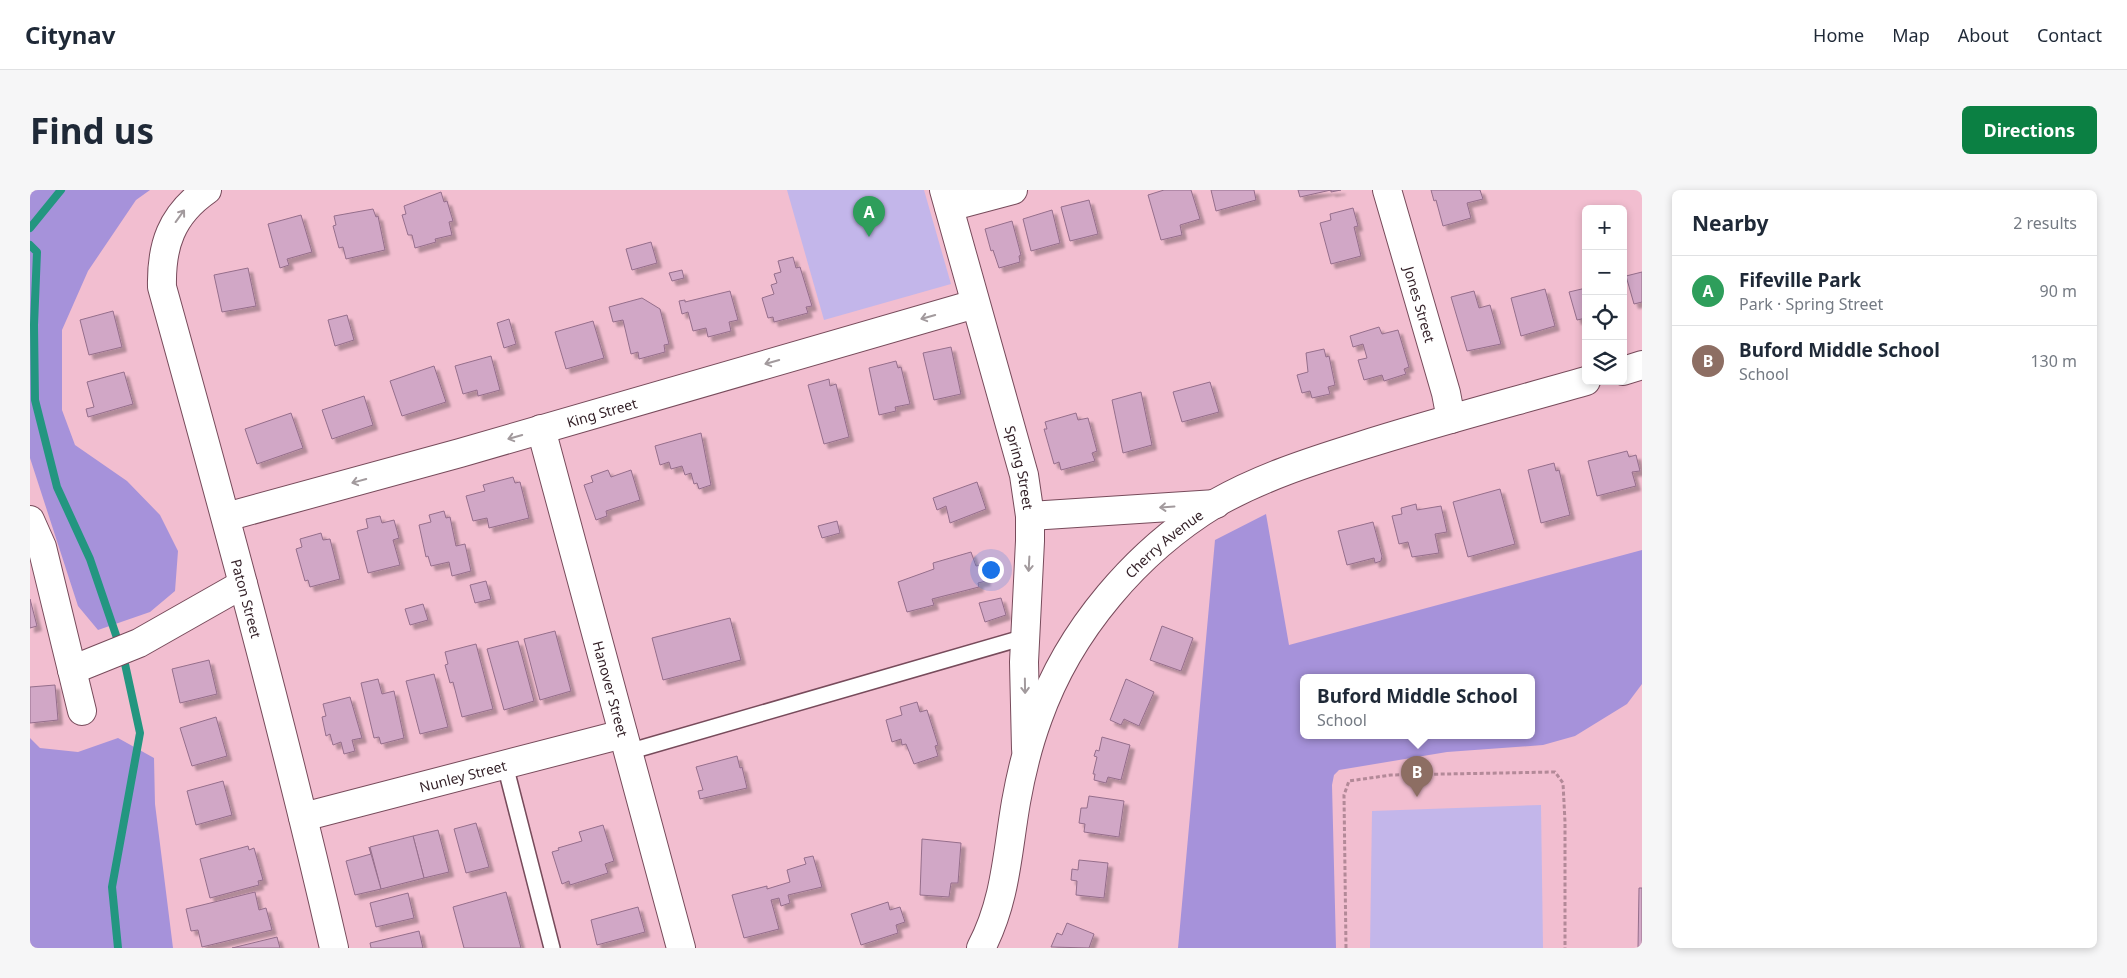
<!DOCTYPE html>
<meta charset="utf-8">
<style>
:root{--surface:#fff;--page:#f6f6f7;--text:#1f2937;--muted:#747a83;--line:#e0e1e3;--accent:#0b8043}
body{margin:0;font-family:"Noto Sans",sans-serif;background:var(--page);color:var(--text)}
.controls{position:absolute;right:15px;top:15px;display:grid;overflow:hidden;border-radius:8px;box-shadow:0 2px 8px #0003}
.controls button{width:45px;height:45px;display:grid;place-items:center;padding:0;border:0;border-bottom:1px solid var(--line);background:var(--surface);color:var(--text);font:25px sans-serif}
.you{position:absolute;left:960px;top:379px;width:18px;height:18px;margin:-12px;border:4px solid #fff;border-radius:50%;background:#1a73e8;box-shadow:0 0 0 8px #1a73e833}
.badge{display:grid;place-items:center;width:32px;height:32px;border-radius:50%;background:var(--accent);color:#fff;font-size:16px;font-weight:700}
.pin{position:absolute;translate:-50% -41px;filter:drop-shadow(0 1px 2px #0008)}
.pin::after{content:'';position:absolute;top:26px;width:18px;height:15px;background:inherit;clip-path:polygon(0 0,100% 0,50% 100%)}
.popup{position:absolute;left:1270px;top:484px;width:235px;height:65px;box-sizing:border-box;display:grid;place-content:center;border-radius:8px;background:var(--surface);filter:drop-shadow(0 1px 4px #0005);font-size:16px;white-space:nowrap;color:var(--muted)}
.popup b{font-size:19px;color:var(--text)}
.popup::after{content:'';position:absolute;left:50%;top:100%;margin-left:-10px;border:10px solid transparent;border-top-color:var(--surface)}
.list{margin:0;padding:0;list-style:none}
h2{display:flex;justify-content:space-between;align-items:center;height:65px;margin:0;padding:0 20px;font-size:21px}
h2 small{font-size:16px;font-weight:400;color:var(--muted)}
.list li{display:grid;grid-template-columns:32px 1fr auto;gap:15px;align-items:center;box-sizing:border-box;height:70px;padding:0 20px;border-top:1px solid var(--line)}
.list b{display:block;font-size:19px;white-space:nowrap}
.list p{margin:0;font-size:16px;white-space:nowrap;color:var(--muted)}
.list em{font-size:16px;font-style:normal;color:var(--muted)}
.icon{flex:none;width:28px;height:28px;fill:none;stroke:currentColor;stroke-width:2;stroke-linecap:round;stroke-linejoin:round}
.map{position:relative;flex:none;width:1612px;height:758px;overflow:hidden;border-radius:8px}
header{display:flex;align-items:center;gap:30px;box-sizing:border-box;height:70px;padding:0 25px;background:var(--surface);border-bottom:1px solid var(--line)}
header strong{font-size:24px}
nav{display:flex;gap:28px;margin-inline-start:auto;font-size:18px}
.intro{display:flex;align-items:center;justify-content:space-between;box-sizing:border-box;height:120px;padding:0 30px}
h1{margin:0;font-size:35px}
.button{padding:12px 22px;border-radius:8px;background:var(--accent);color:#fff;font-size:18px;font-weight:700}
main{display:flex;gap:30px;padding:0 30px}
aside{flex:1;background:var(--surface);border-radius:8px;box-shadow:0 2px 8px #0003}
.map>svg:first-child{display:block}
</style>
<header>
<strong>Citynav</strong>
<nav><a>Home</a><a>Map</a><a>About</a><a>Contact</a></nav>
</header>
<div class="intro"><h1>Find us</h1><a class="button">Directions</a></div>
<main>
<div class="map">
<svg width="1612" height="758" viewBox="0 0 1612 758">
<defs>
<filter id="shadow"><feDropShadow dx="4.5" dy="4.5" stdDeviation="1" flood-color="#0004"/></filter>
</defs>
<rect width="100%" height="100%" fill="#f2bed0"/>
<g fill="#c3b6ea">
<path d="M757,0H894L921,94L794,130Z"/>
<path d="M1511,615L1513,758H1340L1342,621Z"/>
</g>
<g fill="#a692da" fill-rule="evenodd">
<path d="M0,0H120L106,10L58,81L32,140V220L45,255L97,291L130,325L148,361L145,401L120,422L68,440L48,416L0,268Z"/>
<path d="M1236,324L1259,455L1612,360V494L1597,514L1545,546L1513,555L1417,562L1309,580L1304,585L1302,595L1306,758H1148L1185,350ZM1501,488V546H1273V488Z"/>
<path d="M0,548L10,558L48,562L88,548L124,568L125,614L143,758H0Z"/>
</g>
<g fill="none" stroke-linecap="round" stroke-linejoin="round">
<g stroke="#239680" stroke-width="8">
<path d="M0,38L31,0"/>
<path d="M0,55L7,62L4,135L5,210L27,297L60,369L87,448L95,474L110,543L82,697L88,758"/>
</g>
</g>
<g fill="#d1a7c6" stroke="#956e8b" filter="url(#shadow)">
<path d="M1134,0H1161L1170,29L1150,35L1152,45L1131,50L1118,5Z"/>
<path d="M1181,0H1224L1226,10L1186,21Z"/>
<path d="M1268,0H1311L1301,2V0L1270,7Z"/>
<path d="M1401,0H1450L1453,9L1437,13L1441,28L1413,36L1406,10L1404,11Z"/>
<path d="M411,2L414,12L417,11L423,31L419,32L422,45L405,49L406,52L385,58L382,45H378L372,25L376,24L374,16Z"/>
<path d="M1059,10L1068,44L1040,51L1031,17Z"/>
<path d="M1323,18L1328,36L1324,37L1331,66L1301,74L1290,33L1301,30L1300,24Z"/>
<path d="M343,19L346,27L348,26L355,60L316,69L313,57L309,58L303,36L306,35L304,26Z"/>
<path d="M1022,20L1030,53L1001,61L993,29Z"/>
<path d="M271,25L282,62L257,69L259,75L250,78L238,34Z"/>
<path d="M982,31L991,65L989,66L990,72L969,78L963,60L961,61L955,39Z"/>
<path d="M621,52L627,73L602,80L596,59Z"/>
<path d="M763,67L766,78L770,77L782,116L776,117L778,123L744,132L743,127L738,128L732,108L744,104L741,95L747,93L744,84L751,82L748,71Z"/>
<path d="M218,78L226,116L192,122L184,85Z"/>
<path d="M652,80L654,88L642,91L639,83Z"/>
<path d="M1612,82V112L1604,114L1596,86Z"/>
<path d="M1556,98V128L1547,130L1539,102Z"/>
<path d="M1515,99L1525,136L1491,146L1481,108Z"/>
<path d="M700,101L708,130L699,132L701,141L678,147L676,138L663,141L658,122L652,124L649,111L655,110V112Z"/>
<path d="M1444,101L1449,118L1460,115L1471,154L1437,161L1421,107Z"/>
<path d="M612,108L630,119L639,154L634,155L635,162L609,169L608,162L601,164L593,130L583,132L579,117Z"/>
<path d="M83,121L92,157L59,165L50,130Z"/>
<path d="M317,125L324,150L305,156L298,130Z"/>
<path d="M479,129L486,154L474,158L467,133Z"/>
<path d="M563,131L574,168L536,179L525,142Z"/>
<path d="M1349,137L1352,144L1368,140L1379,177L1374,179L1376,184L1354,191L1352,185L1334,190L1328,170L1337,168L1333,154L1323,157L1320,146Z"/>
<path d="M921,157L931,204L904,210L893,163Z"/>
<path d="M1294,159L1296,167L1299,166L1305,195L1298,197L1300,204L1282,208L1280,201L1272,203L1267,185L1278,182L1276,163Z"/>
<path d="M461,166L470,200L448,206L447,200L433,204L425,176Z"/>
<path d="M866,171L868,178L871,177L880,214L865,217L866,221L849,225L839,178Z"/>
<path d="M404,176L416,212L372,226L360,191Z"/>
<path d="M94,182L103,214L58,227L56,219L64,217L57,192Z"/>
<path d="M799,189L800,196L806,194L819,247L794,254L778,195Z"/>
<path d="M1180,192L1189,222L1152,232L1143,202Z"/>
<path d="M1111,202L1122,255L1093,263L1082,210Z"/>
<path d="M334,206L343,235L302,249L292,220Z"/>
<path d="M261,223L273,258L227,274L215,239Z"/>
<path d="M1046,223L1048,230L1058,228L1067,261L1062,263L1065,271L1031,280L1029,272L1024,274L1014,239H1017L1015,232Z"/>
<path d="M671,243L681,295L669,299L667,293L664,294L661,283L655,285L652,276L641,279L639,272L630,275L625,256Z"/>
<path d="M1597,261L1599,267L1606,265L1610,281L1602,282L1606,296L1567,306L1558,271Z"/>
<path d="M1524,273L1526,281L1529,280L1540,325L1511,333L1498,280Z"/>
<path d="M578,280L581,287L601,280L610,310L576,321L577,326L566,330L554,295L563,292L561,286Z"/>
<path d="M483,287L485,293L490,292L499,328L459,338L457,328L443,331L436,306L455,301L453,295Z"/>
<path d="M947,292L956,319L920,333L916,316L907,320L903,308Z"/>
<path d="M1470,299L1485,354L1438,367L1423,312Z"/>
<path d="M1386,314L1387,320L1411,316L1417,342L1405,344L1409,363L1382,367L1378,352L1369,354L1362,326L1372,324L1371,318Z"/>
<path d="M414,321L416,328L420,327L426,356L435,354L441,381L422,386L419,372L401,376L398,366L396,367L389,335L401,332L399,325Z"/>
<path d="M350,326L352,333L364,330L369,348L363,350L370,375L338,383L327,341L338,338L336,329Z"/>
<path d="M807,331L810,343L792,348L788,336Z"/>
<path d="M1343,332L1352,366L1351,371L1345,373L1344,368L1317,375L1308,341Z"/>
<path d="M291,343L293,350L300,349L310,389L280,397L278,390L275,391L266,359L272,357L270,349Z"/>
<path d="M941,362L946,376L951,375L956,391L948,393L949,397L902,409L904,415L877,422L868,392L904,379L903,373Z"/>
<path d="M456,391L461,409L445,413L440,395Z"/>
<path d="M971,408L976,425L955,432L949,413Z"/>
<path d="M0,409L7,436L0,438Z"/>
<path d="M393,414L398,430L380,435L375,419Z"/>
<path d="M700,428L711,470L633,490L622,448Z"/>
<path d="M1132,436L1163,448L1151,481L1120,470Z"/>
<path d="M525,441L541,501L510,510L494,449Z"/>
<path d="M488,451L504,511L474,520L457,459Z"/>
<path d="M446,454L463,519L432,527L423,492L420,493L415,475L418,474L415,462Z"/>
<path d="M179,470L187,504L150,513L142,479Z"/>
<path d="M404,484L418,537L390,544L376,491Z"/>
<path d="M348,489L352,504L364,501L374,548L351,554L349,547L344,548L331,493Z"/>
<path d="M1096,489L1124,502L1109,536L1094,529L1091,535L1080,530Z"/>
<path d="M25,495L28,530L0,533V497Z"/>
<path d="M320,507L332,548L322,550L325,561L314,564L311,552L303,555L300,544L296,546L292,527L296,526L293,514Z"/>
<path d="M887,512L890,522L897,520L908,555L905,556L908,566L884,574L876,554L872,555L871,549L862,552L856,530L872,525L870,517Z"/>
<path d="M186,527L197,566L162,576L150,538Z"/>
<path d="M1072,547L1100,555L1091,590L1078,587L1076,593L1064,590L1065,584H1063L1067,567L1064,566L1066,560L1069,561Z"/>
<path d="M707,566L710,578L712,577L717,598L670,609L668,601L673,600L666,577Z"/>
<path d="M193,591L202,625L166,635L157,601Z"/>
<path d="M1059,606L1094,611L1089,647L1054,642L1055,634L1049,633L1051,618H1057Z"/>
<path d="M446,633L459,677L436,683L424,639Z"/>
<path d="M573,635L584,671L575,674L578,683L540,695L539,691L532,694L522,662L529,660L528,658L552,651L549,642Z"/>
<path d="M408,640L419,682L394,688L383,646Z"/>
<path d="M383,646L394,688L351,699L340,657Z"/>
<path d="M892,649L931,653L928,693H921L919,707L890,705Z"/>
<path d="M218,656L219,660L224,658L233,690L228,691L229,695L180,708L170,669Z"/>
<path d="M339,657L351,699L325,705L316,671L341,664Z"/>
<path d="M783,666L792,697L758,705L760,713L751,716L749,708L741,710L749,739L714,748L702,705L737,696V699L760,692L757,680L776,674L774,668Z"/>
<path d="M1049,670L1078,673L1074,708L1046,705L1047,691L1041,690L1042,679L1048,680Z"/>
<path d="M1609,698H1612V758H1608Z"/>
<path d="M225,702L229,720L236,718L242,740L172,757L168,740L161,741L156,719Z"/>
<path d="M476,702L491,758H434L423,717Z"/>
<path d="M378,703L384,728L346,737L340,713Z"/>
<path d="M858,712L860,720L870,717L875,732L866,735L868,743L831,755L821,724Z"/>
<path d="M608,717L615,742L567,755L561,730Z"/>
<path d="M1037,733L1064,744L1059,758L1021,757L1027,743L1032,745Z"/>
<path d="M389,741L393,758H341L340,753Z"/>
<path d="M247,747L250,758H202Z"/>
</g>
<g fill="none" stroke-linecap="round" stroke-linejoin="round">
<defs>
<g id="service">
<path d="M598,562L995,447"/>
<path d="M475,575L522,758"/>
</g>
<g id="minor">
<path id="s1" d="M177,0C141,25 131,56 132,97C193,317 253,536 304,758"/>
<path id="s2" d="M914,0L994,285L1000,326V351L994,472L996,559"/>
<path id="s3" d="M1357,0L1416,203L1421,229"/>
<path d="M919,17L983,0"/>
<path id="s4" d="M511,239L651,758"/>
<path d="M1000,326L1186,314"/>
<path id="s5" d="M196,327L430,263L945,114"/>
<path d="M0,330L12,357L52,521"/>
<path d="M42,480L109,453L213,394"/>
<path id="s6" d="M273,627L593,544"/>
</g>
<g id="tertiary">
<path d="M1593,181L1612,175"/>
<path id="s7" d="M951,758C976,710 977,664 986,612C991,584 998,555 1008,528C1039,440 1107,361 1186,313C1230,288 1279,272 1327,257C1402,233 1479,213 1556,191"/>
</g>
</defs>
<use href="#service" stroke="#774b5b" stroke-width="18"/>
<use href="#minor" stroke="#774b5b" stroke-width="30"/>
<use href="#tertiary" stroke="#774b5b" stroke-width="30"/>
<path stroke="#b38998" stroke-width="3" stroke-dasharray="4 2.5" stroke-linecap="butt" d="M1316,758L1314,605L1319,591L1361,585L1525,582L1533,593L1535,632V758"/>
<use href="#service" stroke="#fff" stroke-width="15"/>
<use href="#minor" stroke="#fff" stroke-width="28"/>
<use href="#tertiary" stroke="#fff" stroke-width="28"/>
</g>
<defs><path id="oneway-shaft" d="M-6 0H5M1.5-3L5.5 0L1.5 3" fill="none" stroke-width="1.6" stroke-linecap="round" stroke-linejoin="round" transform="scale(1.25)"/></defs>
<g stroke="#a29a9d">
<use href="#oneway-shaft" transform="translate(150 26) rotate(-54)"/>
<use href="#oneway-shaft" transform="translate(898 127) rotate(164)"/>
<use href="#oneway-shaft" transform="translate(742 172) rotate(164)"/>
<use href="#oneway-shaft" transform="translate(485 247) rotate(164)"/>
<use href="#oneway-shaft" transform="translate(329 291) rotate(165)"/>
<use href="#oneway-shaft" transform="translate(1137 317) rotate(176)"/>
<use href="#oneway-shaft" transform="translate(999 374) rotate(93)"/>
<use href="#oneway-shaft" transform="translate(995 496) rotate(89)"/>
</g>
<g text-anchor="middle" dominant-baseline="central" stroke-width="4" stroke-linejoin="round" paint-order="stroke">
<g font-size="14" fill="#311e25" stroke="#f2bed0">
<text stroke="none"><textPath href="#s3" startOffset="119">Jones Street</textPath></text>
<text stroke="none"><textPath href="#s5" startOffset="390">King Street</textPath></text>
<text stroke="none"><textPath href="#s2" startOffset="288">Spring Street</textPath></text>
<text stroke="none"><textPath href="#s7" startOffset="456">Cherry Avenue</textPath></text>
<text stroke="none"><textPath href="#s1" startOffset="435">Paton Street</textPath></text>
<text stroke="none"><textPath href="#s4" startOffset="269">Hanover Street</textPath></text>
<text stroke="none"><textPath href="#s6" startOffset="165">Nunley Street</textPath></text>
</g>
</g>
</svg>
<div class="controls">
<button>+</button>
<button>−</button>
<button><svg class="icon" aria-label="locate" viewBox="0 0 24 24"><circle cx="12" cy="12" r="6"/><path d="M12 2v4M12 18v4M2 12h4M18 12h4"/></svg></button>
<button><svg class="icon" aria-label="layers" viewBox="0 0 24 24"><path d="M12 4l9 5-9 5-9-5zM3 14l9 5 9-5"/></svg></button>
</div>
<div class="you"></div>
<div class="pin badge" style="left:839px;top:47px;background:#2e9e5b">A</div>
<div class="pin badge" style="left:1387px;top:607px;background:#8d6e63">B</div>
<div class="popup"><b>Buford Middle School</b>School</div>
</div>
<aside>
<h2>Nearby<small>2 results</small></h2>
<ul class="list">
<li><span class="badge" style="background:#2e9e5b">A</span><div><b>Fifeville Park</b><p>Park · Spring Street</p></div><em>90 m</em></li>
<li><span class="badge" style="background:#8d6e63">B</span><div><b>Buford Middle School</b><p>School</p></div><em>130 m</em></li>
</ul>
</aside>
</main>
